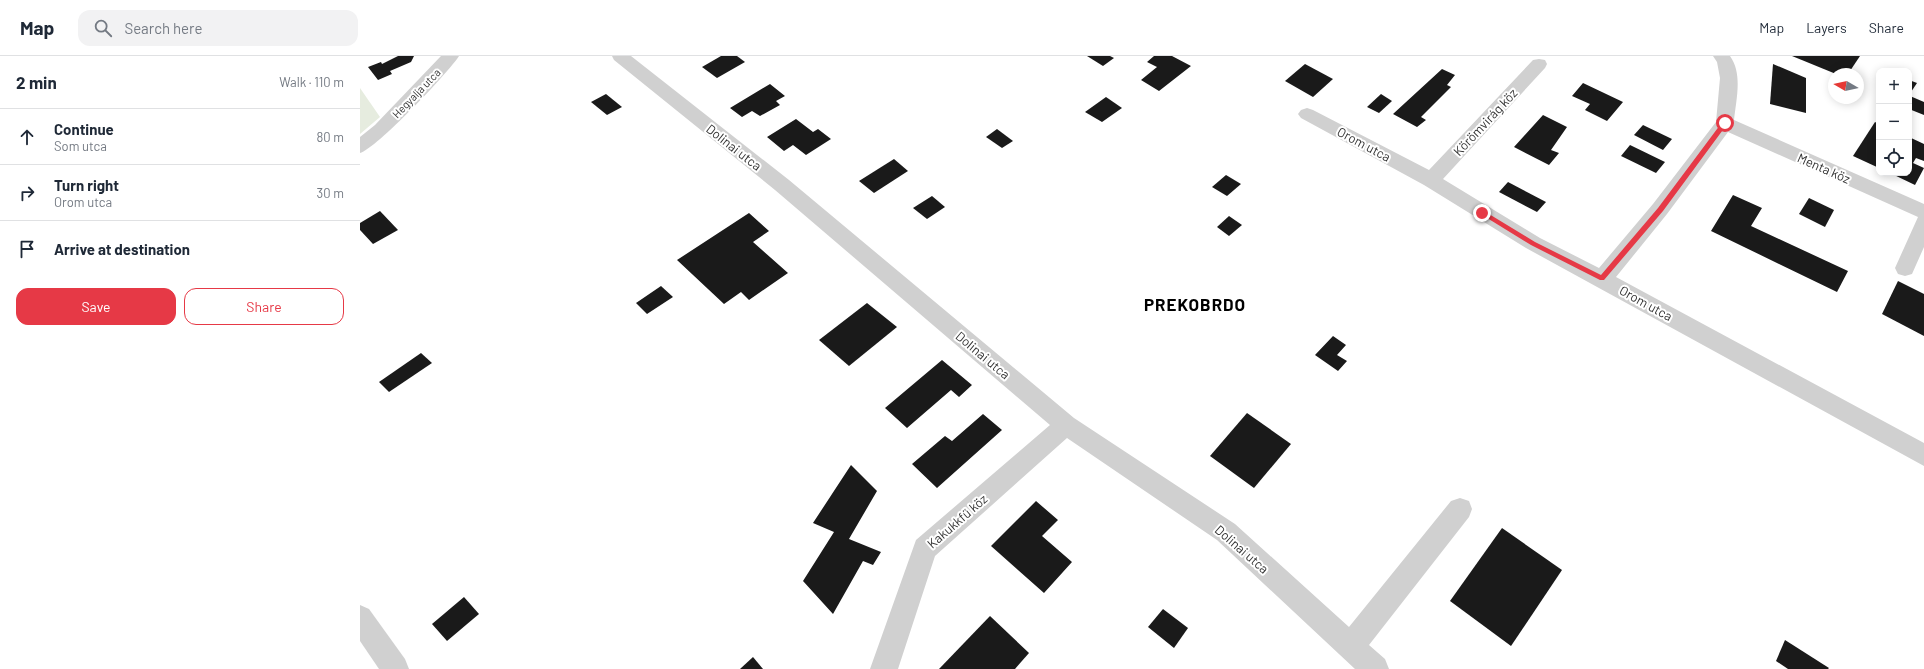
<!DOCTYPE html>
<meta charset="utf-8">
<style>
:root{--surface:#fff;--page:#f2f2f3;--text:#1f2937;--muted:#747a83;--line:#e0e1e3;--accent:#e63946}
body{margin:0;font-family:Barlow,sans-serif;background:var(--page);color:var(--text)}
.controls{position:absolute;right:12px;top:12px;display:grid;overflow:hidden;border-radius:8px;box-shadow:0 2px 10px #0003}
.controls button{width:36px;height:36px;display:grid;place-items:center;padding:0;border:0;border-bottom:1px solid var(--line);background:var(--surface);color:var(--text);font:20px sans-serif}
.compass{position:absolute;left:1468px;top:12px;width:36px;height:36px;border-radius:50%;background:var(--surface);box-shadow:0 2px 10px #0003;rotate:279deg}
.stop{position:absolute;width:12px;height:12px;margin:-9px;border:3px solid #e63946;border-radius:50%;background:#fff}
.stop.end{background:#e63946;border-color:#fff;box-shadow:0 1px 4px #0008}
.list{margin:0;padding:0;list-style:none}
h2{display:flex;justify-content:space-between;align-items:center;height:52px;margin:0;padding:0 16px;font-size:17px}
h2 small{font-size:13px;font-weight:400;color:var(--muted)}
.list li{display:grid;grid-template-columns:26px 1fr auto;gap:12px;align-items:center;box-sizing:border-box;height:56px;padding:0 16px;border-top:1px solid var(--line)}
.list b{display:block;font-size:15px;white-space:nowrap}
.list p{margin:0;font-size:13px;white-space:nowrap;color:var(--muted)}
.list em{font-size:13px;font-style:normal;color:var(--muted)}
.actions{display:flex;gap:8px;padding:12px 16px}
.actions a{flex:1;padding:9px 0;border:1px solid var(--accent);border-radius:12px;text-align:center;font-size:14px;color:var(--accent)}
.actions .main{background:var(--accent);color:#fff}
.icon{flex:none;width:22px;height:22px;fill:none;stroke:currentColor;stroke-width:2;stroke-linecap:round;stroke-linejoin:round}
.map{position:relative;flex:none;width:1564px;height:613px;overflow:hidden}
header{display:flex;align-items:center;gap:24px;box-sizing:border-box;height:56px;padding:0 20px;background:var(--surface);border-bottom:1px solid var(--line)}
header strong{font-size:19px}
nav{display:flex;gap:22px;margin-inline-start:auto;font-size:14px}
.search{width:280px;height:36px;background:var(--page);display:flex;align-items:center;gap:10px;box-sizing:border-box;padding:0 14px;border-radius:12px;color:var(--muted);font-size:15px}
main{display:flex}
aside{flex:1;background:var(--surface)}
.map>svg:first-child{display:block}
</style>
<header>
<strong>Map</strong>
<div class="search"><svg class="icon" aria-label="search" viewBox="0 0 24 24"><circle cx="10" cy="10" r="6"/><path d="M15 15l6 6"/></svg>Search here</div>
<nav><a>Map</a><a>Layers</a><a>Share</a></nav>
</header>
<main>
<aside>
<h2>2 min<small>Walk · 110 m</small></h2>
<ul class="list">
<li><svg class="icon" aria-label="ahead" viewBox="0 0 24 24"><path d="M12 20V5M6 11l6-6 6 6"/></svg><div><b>Continue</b><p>Som utca</p></div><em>80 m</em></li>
<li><svg class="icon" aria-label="right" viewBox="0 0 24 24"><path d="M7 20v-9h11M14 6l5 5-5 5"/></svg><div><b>Turn right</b><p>Orom utca</p></div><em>30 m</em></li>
<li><svg class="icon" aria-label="arrive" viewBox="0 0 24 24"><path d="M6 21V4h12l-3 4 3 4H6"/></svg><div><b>Arrive at destination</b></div></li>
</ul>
<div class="actions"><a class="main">Save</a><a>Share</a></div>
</aside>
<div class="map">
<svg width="1564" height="613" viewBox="0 0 1564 613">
<rect width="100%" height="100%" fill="#fff"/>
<path fill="#e6ecdf" d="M0,32L20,61L0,78Z"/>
<g fill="#1a1a1a">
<path d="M38,0H54L51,6L30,15L32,18L18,24L8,11L21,6L22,8Z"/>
<path d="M361,0H377L385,6L357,22L342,11Z"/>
<path d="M727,0H750L754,2L743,10Z"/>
<path d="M794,0H812L831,10L799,35L781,24L797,11L787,6Z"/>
<path d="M1432,0H1500L1488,18H1476Z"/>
<path d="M945,8L973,23L953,41L925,25Z"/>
<path d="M1413,8L1446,22V57L1410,48Z"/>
<path d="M1082,13L1095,19L1087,29L1091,31L1061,61L1066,64L1057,71L1033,58Z"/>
<path d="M1549,24L1557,27L1551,36H1549Z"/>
<path d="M1223,27L1263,46L1247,65L1225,54L1230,48L1212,40Z"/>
<path d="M410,28L425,40L416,45L420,49L400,60L392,55L382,61L370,52Z"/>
<path d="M246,38L262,51L247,59L231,46Z"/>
<path d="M1021,38L1032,45L1019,57L1007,51Z"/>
<path d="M1550,40L1564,46V59L1549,53Z"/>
<path d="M746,41L762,52L742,66L725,56Z"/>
<path d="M1183,59L1207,71L1191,94L1199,97L1189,109L1154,91Z"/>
<path d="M436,63L453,76L458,73L471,83L446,99L433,89L424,95L407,81Z"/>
<path d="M1515,66L1519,68V112L1493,100Z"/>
<path d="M1283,69L1312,83L1303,94L1274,79Z"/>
<path d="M637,73L653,85L642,92L626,81Z"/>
<path d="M1549,81L1564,88V105L1556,102L1553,107L1564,112L1555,129L1530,117H1549Z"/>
<path d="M1270,89L1305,106L1296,117L1261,100Z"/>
<path d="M534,103L548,115L514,137L499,125Z"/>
<path d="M866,119L881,128L867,140L852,131Z"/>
<path d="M1148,126L1186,146L1177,156L1139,136Z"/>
<path d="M1373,139L1402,152L1391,170L1488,215L1477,236L1351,175Z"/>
<path d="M572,140L585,151L567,163L553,152Z"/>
<path d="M1449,142L1474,154L1465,171L1439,158Z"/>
<path d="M20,155L38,174L13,188L0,174V167Z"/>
<path d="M389,157L409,175L393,186L428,217L389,244L381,236L364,248L317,204Z"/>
<path d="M869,160L882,169L869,180L857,171Z"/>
<path d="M1538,225L1564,238V280L1522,258Z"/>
<path d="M301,230L313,241L287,258L276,247Z"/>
<path d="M507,247L537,271L489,310L459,284Z"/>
<path d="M973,280L986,289L977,299L987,305L978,315L955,299Z"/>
<path d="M61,297L72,307L29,336L19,326Z"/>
<path d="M582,304L612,329L599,341L591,334L547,372L525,352Z"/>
<path d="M887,357L931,388L894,432L850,400Z"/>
<path d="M623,358L642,374L577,432L552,408L585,380L592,385Z"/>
<path d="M491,409L517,435L489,483L521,496L513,509L503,505L473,558L443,525L474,476L453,467Z"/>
<path d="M676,445L698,464L682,480L712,506L684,537L631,490Z"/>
<path d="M1142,472L1202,514L1151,590L1090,545Z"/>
<path d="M104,541L119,558L87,585L72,568Z"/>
<path d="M803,553L828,572L814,592L788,571Z"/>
<path d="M630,560L669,597L655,613H579Z"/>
<path d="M1425,584L1469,612L1468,613H1428L1416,605Z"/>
<path d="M393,601L403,613H380Z"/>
</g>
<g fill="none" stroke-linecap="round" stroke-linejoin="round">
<g fill="#d0d0d0" fill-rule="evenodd">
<path d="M81,0H99C89,16 16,93 0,97V81L15,69Z"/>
<path d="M252,0H271L429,124L714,362L875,468L989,571L1091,445L1100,442L1109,445L1112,453L1109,461L1009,589L1025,603L1029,613H995L857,484L707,382L575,500L538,613H510L556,484L690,369L415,134L254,4Z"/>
<path d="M1353,0H1370C1383,18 1376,44 1374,64L1564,148V191L1552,218L1545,220L1538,218L1535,212L1558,161L1368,76L1307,158L1256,221L1564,387V410L1166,192L1064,129L941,62L938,58L941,54L947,52L953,54L1069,114L1173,4L1179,3L1185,4L1187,8L1185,12L1083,123L1180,182L1239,212L1293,148L1356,66L1360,22L1357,6Z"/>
<path d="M0,549L9,553L45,603L49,613H19L0,585Z"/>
</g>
</g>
<path fill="#e63946" d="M1363,65L1368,67L1303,155L1244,224H1240L1171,189L1119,157L1124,155L1175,186L1241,219L1298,152Z"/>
<g text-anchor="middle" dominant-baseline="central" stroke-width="4" stroke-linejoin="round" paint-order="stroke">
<g font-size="11" fill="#333" stroke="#fff">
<text transform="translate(56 37) rotate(-46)">Hegyalja utca</text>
</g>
<g font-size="13" fill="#333" stroke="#fff">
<text transform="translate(1125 66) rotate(-47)">Körömvirág köz</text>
<text transform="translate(1004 88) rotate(28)">Orom utca</text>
<text transform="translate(374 91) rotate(38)">Dolinai utca</text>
<text transform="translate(1464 112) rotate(24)">Menta köz</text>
<text transform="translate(1286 247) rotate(29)">Orom utca</text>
<text transform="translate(623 299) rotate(40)">Dolinai utca</text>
<text transform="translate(597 465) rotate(-41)">Kakukkfű köz</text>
<text transform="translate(882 493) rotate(41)">Dolinai utca</text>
</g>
<g font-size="17" font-weight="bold" letter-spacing="1" fill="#000" stroke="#fff">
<text x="835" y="248">PREKOBRDO</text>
</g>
</g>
</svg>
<div class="controls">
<button>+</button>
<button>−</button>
<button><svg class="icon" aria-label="locate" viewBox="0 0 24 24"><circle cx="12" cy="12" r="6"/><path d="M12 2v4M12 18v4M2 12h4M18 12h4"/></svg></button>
</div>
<svg class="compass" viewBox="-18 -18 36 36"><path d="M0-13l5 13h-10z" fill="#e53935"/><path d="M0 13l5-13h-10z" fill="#747a83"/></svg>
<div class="stop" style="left:1365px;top:67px"></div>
<div class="stop end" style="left:1122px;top:157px"></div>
</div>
</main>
